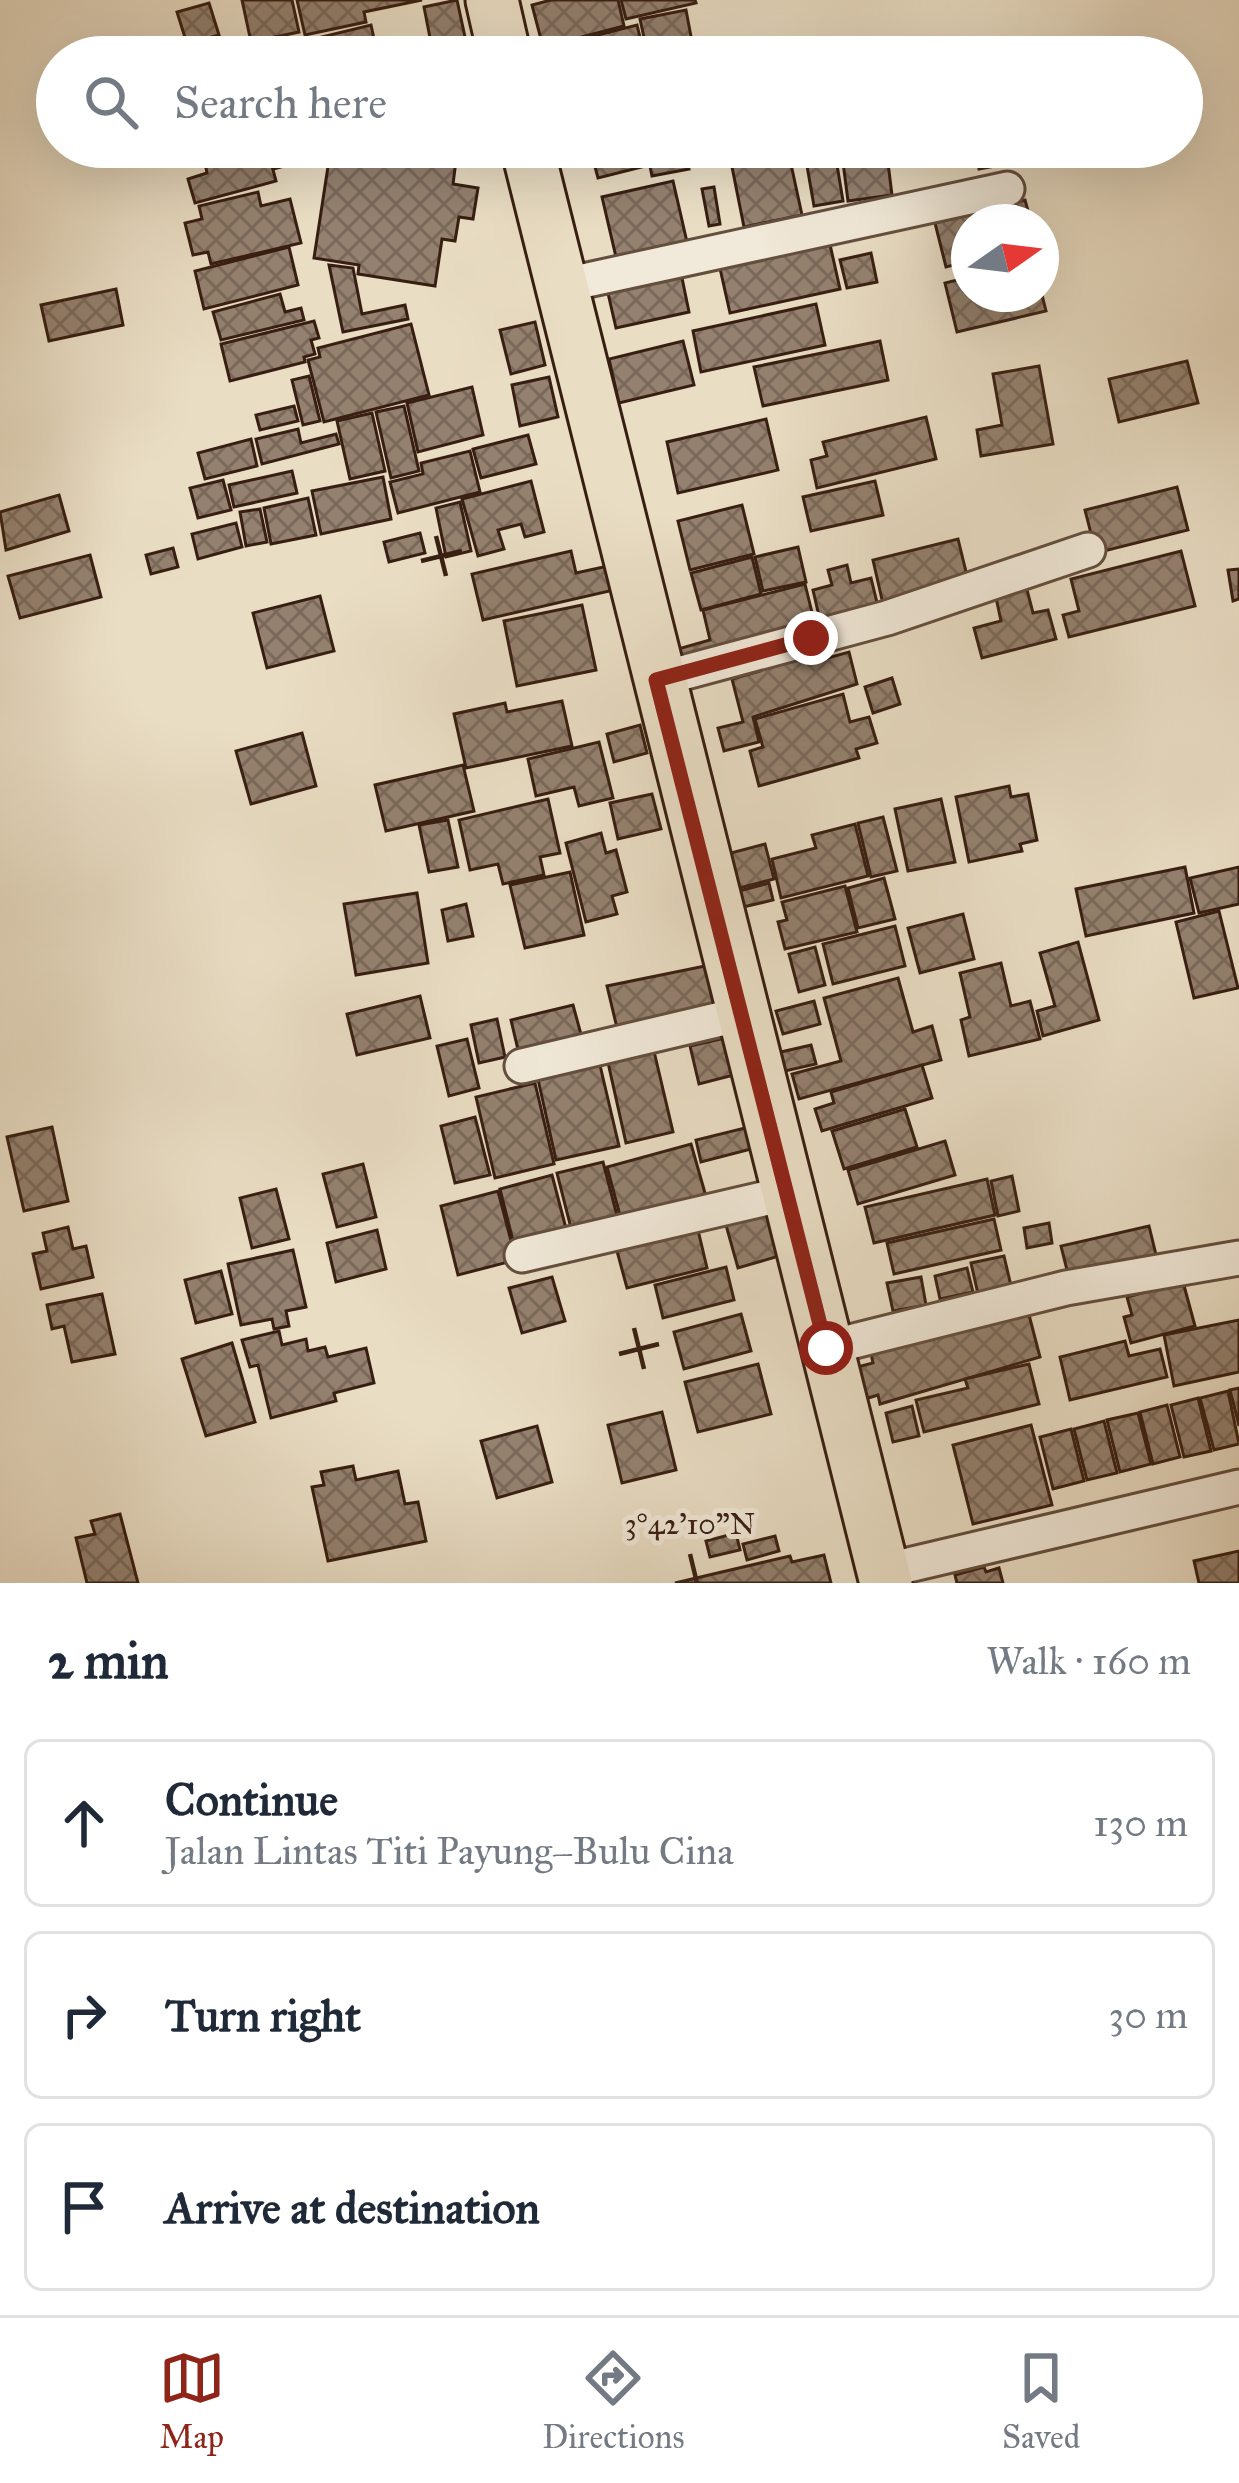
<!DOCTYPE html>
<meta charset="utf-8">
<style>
:root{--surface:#fff;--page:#f6f6f7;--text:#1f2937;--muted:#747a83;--line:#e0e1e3;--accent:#8f2418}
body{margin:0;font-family:"IM FELL Great Primer",serif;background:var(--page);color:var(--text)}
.compass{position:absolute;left:951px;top:204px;width:108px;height:108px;border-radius:50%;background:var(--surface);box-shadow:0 12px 48px #0002;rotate:76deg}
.stop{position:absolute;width:36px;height:36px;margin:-27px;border:9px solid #8f2418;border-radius:50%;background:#fff}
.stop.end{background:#8f2418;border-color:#fff;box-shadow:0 3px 12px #0008}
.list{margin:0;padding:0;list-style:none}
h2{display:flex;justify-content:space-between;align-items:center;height:156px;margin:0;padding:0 48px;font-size:51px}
h2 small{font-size:39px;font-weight:400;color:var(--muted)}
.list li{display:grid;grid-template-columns:78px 1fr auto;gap:36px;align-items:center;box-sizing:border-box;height:168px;margin:0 24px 24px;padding:0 24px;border:3px solid var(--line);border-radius:18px}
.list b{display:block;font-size:45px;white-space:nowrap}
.list p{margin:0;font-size:39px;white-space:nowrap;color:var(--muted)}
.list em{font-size:39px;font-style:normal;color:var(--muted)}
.icon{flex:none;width:66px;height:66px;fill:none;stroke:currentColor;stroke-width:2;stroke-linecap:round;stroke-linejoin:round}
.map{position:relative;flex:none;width:1239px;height:1583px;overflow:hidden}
.search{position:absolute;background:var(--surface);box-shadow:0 12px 48px #0002;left:36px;right:36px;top:36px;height:132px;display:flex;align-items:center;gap:30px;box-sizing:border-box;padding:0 42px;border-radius:66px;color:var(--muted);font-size:45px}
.sheet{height:732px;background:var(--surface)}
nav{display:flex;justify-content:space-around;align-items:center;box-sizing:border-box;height:168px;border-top:3px solid var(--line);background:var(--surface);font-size:33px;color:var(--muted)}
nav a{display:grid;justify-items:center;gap:6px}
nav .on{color:var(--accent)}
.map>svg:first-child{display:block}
</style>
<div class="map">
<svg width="1239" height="1583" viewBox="0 0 1239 1583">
<defs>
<pattern id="building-cross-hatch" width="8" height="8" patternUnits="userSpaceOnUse" patternTransform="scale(3)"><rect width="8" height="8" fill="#94816f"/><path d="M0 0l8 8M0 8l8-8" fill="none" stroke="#7a695a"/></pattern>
</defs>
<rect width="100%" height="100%" fill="#e9ddc4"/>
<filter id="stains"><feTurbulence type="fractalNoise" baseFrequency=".00167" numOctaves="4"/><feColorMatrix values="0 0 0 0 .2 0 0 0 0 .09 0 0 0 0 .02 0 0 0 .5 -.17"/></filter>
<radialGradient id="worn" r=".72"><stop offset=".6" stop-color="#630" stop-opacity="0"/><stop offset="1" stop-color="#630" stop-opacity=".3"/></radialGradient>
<g fill="url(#building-cross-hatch)" stroke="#381e12" stroke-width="3">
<path d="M242,0H292L299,32L251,42Z"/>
<path d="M297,0H422L364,12L366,22L305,35Z"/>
<path d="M457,0L465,37L431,43L424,7Z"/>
<path d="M551,0H618L624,26L543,47L532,5Z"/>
<path d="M621,0H695L696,3L626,19Z"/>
<path d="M209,3L219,35L187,44L177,12Z"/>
<path d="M686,10L693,47L648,56L640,19Z"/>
<path d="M371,25L378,57H309L305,41Z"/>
<path d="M637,25L645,57H532L531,52Z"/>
<path d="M479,32L485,57H465L462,44Z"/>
<path d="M291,38L295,57H250L248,48Z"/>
<path d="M241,42L244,57H186L185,55Z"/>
<path d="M455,47L457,57H412V56Z"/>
<path d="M267,147L276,181L195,203L188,179L207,173L205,163Z"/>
<path d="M269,147H326L328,154L274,169Z"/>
<path d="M331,147H418L457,153L453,184L478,188L473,219L459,217L455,241L442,239L435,286L358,274L359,265L314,258Z"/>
<path d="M458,147H484L485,151L461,157Z"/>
<path d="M612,147H641L646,166L598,178L591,152Z"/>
<path d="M646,147H685L689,169L652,176Z"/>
<path d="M790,147H834L843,201L814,206L806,160L792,162Z"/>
<path d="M841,147H886L892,195L848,201Z"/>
<path d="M975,147H1025L1028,160L979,169Z"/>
<path d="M789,155L802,215L744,227L732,167Z"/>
<path d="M673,181L687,242L616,257L602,197Z"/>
<path d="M714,187L720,224L709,226L702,189Z"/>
<path d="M258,192L261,206L290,199L301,243L211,264L208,252L193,255L185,223L202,219L199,206Z"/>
<path d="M1025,200L1031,222H969V261L946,267L935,223Z"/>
<path d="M829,240L840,289L730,313L719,264Z"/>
<path d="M289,247L298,285L204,309L195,271Z"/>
<path d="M871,253L877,282L847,288L840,260Z"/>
<path d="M329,265L353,268L362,314L405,305L408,319L343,332Z"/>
<path d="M681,273L689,312L616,328L607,289Z"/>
<path d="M969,277V294L1041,291L1046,311L957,332L945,283Z"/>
<path d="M116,289L123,325L49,341L41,305Z"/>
<path d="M280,294L285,312L301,308L304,320L221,340L213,312Z"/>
<path d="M816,304L825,345L701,372L693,331Z"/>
<path d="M314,321L319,338L311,340L315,354L304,357L305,362L230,381L221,344Z"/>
<path d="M535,322L545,365L511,374L500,330Z"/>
<path d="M411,324L429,395L324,422L308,360L320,357L318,348Z"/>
<path d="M683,341L694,385L619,403L609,359Z"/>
<path d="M880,341L888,380L763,406L754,367Z"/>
<path d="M1187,361L1198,403L1119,422L1109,379Z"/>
<path d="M1039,366L1053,444L981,456L977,430L1002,425L993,374Z"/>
<path d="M309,376L320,421L303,425L292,380Z"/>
<path d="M549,377L558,417L520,426L512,385Z"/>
<path d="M472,387L483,435L418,452L407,403Z"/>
<path d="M294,406L298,421L260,430L256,415Z"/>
<path d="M404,406L419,471L391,478L376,412Z"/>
<path d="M372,413L385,471L350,479L337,421Z"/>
<path d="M926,417L936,459L817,488L811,460L827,456L823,442Z"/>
<path d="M766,419L778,470L678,493L667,442Z"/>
<path d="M298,429L301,443L336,434L339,444L262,464L256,439Z"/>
<path d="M528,435L536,464L481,478L473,449Z"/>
<path d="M251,439L257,466L205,479L198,453Z"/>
<path d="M470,451L480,492L398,513L390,482L423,474L421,463Z"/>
<path d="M292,471L297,493L234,507L229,485Z"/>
<path d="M383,477L391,519L321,534L312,491Z"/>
<path d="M223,480L231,510L198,518L190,488Z"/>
<path d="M531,481L544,532L525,537L521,524L498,530L504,549L478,556L462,499Z"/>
<path d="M875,481L883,515L811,531L803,497Z"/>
<path d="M1177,487L1188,530L1096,553L1085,510Z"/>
<path d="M59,495L69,531L6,550L0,512Z"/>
<path d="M308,498L316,535L271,544L264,508Z"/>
<path d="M460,502L471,551L446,557L436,508Z"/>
<path d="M742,505L754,554L690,570L678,521Z"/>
<path d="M260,509L267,542L246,546L240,512Z"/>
<path d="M236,523L242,547L198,559L192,534Z"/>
<path d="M420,533L425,553L389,562L384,542Z"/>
<path d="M958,539L969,584L883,604L873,560Z"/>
<path d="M798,547L806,582L763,591L755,557Z"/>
<path d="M173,548L178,567L151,574L146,555Z"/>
<path d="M571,551L576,573L608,566L614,590L483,620L472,574Z"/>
<path d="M1181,551L1195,606L1069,637L1063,615L1079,611L1071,579Z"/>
<path d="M90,555L101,597L20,618L8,576Z"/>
<path d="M752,557L761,594L701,610L691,573Z"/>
<path d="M847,565L851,583L871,578L880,615L822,629L813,590L832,585L828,570Z"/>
<path d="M1239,569V599L1233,601L1228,570Z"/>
<path d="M805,584L817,633L682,668L678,649L710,640L703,610Z"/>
<path d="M1026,586L1033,613L1048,610L1056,639L982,658L974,628L1001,621L995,593Z"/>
<path d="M320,596L334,651L267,668L253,613Z"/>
<path d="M582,605L596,670L517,686L504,621Z"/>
<path d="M825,646L828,658L849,652L857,684L753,717L759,742L724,751L718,728L743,722L732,679L760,671L756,657Z"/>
<path d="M892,678L900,704L873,713L865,687Z"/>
<path d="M843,694L850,722L869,717L877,743L856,749L859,758L759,786L750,751L763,747L755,719Z"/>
<path d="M562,701L572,746L466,768L454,714L505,703L507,712Z"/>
<path d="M640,725L647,753L614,762L607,734Z"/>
<path d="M302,733L316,786L251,804L236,751Z"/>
<path d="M599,742L613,798L579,806L574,787L536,796L528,759Z"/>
<path d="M463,765L474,811L386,831L375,785Z"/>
<path d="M1009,786L1011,797L1028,794L1037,840L1020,844L1022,851L969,862L956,797Z"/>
<path d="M652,794L661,829L618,839L610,803Z"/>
<path d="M548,799L560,853L540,857L544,875L503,884L498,864L470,870L459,820Z"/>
<path d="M941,799L955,862L908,871L895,809Z"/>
<path d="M883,817L897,871L871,877L858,823Z"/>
<path d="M448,820L458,867L429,872L419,825Z"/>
<path d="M855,824L868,876L781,898L772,859L816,848L812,835Z"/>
<path d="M601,833L606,853L616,850L627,892L612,896L617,914L586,922L566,843Z"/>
<path d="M765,844L774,879L736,889L727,854Z"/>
<path d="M1185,867L1194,913L1086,936L1076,889Z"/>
<path d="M1239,867V904L1199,913L1190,878Z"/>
<path d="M570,872L584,935L525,948L510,885Z"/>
<path d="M884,878L895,919L858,928L848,888Z"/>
<path d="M769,883L773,900L739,908L735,892Z"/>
<path d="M845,886L857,932L785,949L778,922L787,920L782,902Z"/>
<path d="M417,893L428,963L356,975L344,904Z"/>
<path d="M466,904L473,936L448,941L442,910Z"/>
<path d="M1219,911L1238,988L1194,998L1176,922Z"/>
<path d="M963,914L974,959L920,973L908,928Z"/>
<path d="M895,926L905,966L833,984L823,944Z"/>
<path d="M1078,942L1099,1020L1043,1036L1037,1011L1055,1006L1040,953Z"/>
<path d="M815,947L825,985L799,992L789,954Z"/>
<path d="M1001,963L1011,1006L1030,1001L1040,1039L969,1056L961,1020L970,1017L960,973Z"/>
<path d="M705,966L716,1012L618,1032L607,986Z"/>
<path d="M898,978L913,1032L932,1026L941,1060L799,1099L792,1074L841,1061L824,998Z"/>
<path d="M420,996L430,1038L357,1055L347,1014Z"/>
<path d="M814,1001L820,1024L783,1034L776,1011Z"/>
<path d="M573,1005L582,1038L519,1054L511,1020Z"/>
<path d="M497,1019L505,1057L479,1063L471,1025Z"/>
<path d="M725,1038L734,1075L699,1084L690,1046Z"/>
<path d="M467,1039L479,1088L449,1096L437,1046Z"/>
<path d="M811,1045L816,1064L785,1071L781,1052Z"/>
<path d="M653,1047L673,1132L626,1143L607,1058Z"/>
<path d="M599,1061L619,1146L556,1160L537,1075Z"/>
<path d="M922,1065L932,1098L822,1131L815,1109L834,1103L831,1092Z"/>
<path d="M535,1083L554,1164L495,1178L476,1097Z"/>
<path d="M905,1109L917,1147L844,1169L832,1131Z"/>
<path d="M475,1117L490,1175L455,1183L441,1126Z"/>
<path d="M753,1126L759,1147L701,1162L696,1140Z"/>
<path d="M52,1127L68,1201L24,1211L7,1137Z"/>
<path d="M945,1141L955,1175L858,1204L848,1170Z"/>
<path d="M691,1144L707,1200L622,1223L607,1167Z"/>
<path d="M603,1162L619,1223L573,1236L557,1173Z"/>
<path d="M363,1164L376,1217L337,1227L323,1174Z"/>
<path d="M552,1175L568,1236L515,1249L500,1189Z"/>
<path d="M1012,1176L1019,1211L998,1216L991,1181Z"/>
<path d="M987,1179L995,1215L874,1243L865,1207Z"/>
<path d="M276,1189L289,1239L252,1248L240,1198Z"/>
<path d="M498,1191L516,1260L458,1275L441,1206Z"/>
<path d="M767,1214L779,1256L738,1268L726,1225Z"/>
<path d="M994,1219L1001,1250L894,1274L887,1243Z"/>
<path d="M1049,1223L1052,1243L1027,1248L1024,1228Z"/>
<path d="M1149,1226L1158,1263L1070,1282L1061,1246Z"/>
<path d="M68,1227L73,1249L86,1246L93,1277L41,1289L33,1254L47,1251L43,1233Z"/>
<path d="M377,1230L386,1269L336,1282L327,1243Z"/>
<path d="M698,1230L707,1268L627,1288L617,1251Z"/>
<path d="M293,1250L306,1307L286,1311L289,1326L274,1329L272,1319L241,1325L228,1264Z"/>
<path d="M1004,1256L1011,1286L978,1294L971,1263Z"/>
<path d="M726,1267L734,1300L663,1318L655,1285Z"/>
<path d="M967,1268L973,1292L940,1299L935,1276Z"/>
<path d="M221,1271L232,1314L196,1323L185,1280Z"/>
<path d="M552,1277L565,1321L522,1333L509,1288Z"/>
<path d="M921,1277L926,1305L893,1311L887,1283Z"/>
<path d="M1183,1282L1195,1326L1131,1343L1124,1317L1132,1315L1127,1297Z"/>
<path d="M102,1294L115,1354L72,1362L64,1326L52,1329L47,1305Z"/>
<path d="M1028,1311L1040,1357L880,1404L878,1395L865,1399L857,1367L873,1363L870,1349Z"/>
<path d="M741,1314L751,1351L684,1369L674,1332Z"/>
<path d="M1239,1320V1372L1174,1386L1164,1335Z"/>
<path d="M279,1331L282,1345L306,1339L308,1351L325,1347L328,1357L366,1348L374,1383L334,1393L336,1401L271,1418L258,1365L250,1367L242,1340Z"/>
<path d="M1125,1341L1129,1356L1160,1349L1167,1377L1070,1400L1060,1357Z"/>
<path d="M232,1343L255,1422L206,1436L182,1359Z"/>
<path d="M758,1364L771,1414L698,1432L685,1382Z"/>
<path d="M1029,1364L1039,1404L924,1432L916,1400L968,1388L965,1379Z"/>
<path d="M1239,1388V1426L1230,1390Z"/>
<path d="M1228,1391L1239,1444L1214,1450L1200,1398Z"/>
<path d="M1198,1398L1211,1451L1184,1457L1171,1405Z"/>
<path d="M1167,1405L1180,1457L1153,1464L1140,1412Z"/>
<path d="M912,1406L919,1436L893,1442L886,1413Z"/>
<path d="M662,1412L676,1470L622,1483L608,1425Z"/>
<path d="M1138,1413L1151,1464L1120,1472L1107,1420Z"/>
<path d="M1104,1421L1117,1473L1087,1480L1074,1429Z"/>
<path d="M1031,1425L1052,1505L973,1524L953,1445Z"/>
<path d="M537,1426L552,1482L497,1498L481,1441Z"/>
<path d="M1071,1429L1084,1481L1053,1489L1040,1437Z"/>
<path d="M353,1466L356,1480L398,1471L405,1504L418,1502L426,1541L328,1561L312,1487L324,1485L321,1472Z"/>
<path d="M120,1514L138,1583H87L76,1538L95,1534L91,1521Z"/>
<path d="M736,1533L740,1550L710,1557L706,1541Z"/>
<path d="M775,1536L779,1551L747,1560L743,1544Z"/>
<path d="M1239,1551V1583H1199L1194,1561Z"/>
<path d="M824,1555L831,1583H675L790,1556L792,1562Z"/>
<path d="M984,1567L986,1572L999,1568L1003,1583H957L955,1575Z"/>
</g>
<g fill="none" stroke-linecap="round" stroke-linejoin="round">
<defs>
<g id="minor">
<path d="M560,286L1007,189"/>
<path d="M656,680L887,618L1088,550"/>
<path d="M522,1066L742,1014"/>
<path d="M522,1255L789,1193"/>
<path d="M826,1348L1066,1288L1239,1258"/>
<path d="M883,1571L1239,1487"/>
</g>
<g id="primary">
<path d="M492,0L505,57"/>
<path d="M527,147L886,1583"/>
</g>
</defs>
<use href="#minor" stroke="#644e3e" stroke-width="39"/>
<use href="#primary" stroke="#381e12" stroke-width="57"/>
<use href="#minor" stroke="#f1e9d9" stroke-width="33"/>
<use href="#primary" stroke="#e9ddc4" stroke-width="51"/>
</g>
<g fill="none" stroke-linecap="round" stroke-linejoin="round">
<path stroke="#8f2418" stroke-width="15" d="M811,638L656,680L826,1348"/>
</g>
<path fill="none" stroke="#381e12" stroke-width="4.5" d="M436,536L446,576M421,561L462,551M634,1328L644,1369M619,1354L659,1344M690,1554L697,1583"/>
<g font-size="30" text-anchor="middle" fill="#381e12" stroke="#f1e9d9" stroke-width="10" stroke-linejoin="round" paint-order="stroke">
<text x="690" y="1534">3°42'10"N</text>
</g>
<rect width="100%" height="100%" filter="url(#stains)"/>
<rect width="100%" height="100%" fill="url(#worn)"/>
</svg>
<svg class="compass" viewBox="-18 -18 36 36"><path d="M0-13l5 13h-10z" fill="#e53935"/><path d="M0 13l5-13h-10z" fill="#747a83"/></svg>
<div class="stop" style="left:826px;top:1348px"></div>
<div class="stop end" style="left:811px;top:638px"></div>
<div class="search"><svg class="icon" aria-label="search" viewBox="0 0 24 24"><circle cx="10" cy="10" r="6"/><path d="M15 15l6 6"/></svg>Search here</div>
</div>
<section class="sheet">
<h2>2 min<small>Walk · 160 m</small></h2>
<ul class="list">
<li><svg class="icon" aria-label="ahead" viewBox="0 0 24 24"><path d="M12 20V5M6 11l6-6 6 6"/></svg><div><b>Continue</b><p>Jalan Lintas Titi Payung–Bulu Cina</p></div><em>130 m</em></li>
<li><svg class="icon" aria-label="right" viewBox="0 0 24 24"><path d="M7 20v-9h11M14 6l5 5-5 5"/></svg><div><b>Turn right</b></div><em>30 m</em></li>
<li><svg class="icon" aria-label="arrive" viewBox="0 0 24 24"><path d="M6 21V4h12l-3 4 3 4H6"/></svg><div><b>Arrive at destination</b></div></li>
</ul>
</section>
<nav>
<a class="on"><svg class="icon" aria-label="map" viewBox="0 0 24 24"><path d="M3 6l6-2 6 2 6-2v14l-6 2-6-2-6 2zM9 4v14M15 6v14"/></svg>Map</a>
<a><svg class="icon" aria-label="directions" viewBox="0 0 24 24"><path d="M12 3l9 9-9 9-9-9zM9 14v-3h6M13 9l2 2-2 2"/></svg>Directions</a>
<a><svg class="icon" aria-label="saved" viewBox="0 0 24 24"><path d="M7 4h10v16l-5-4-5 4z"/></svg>Saved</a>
</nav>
